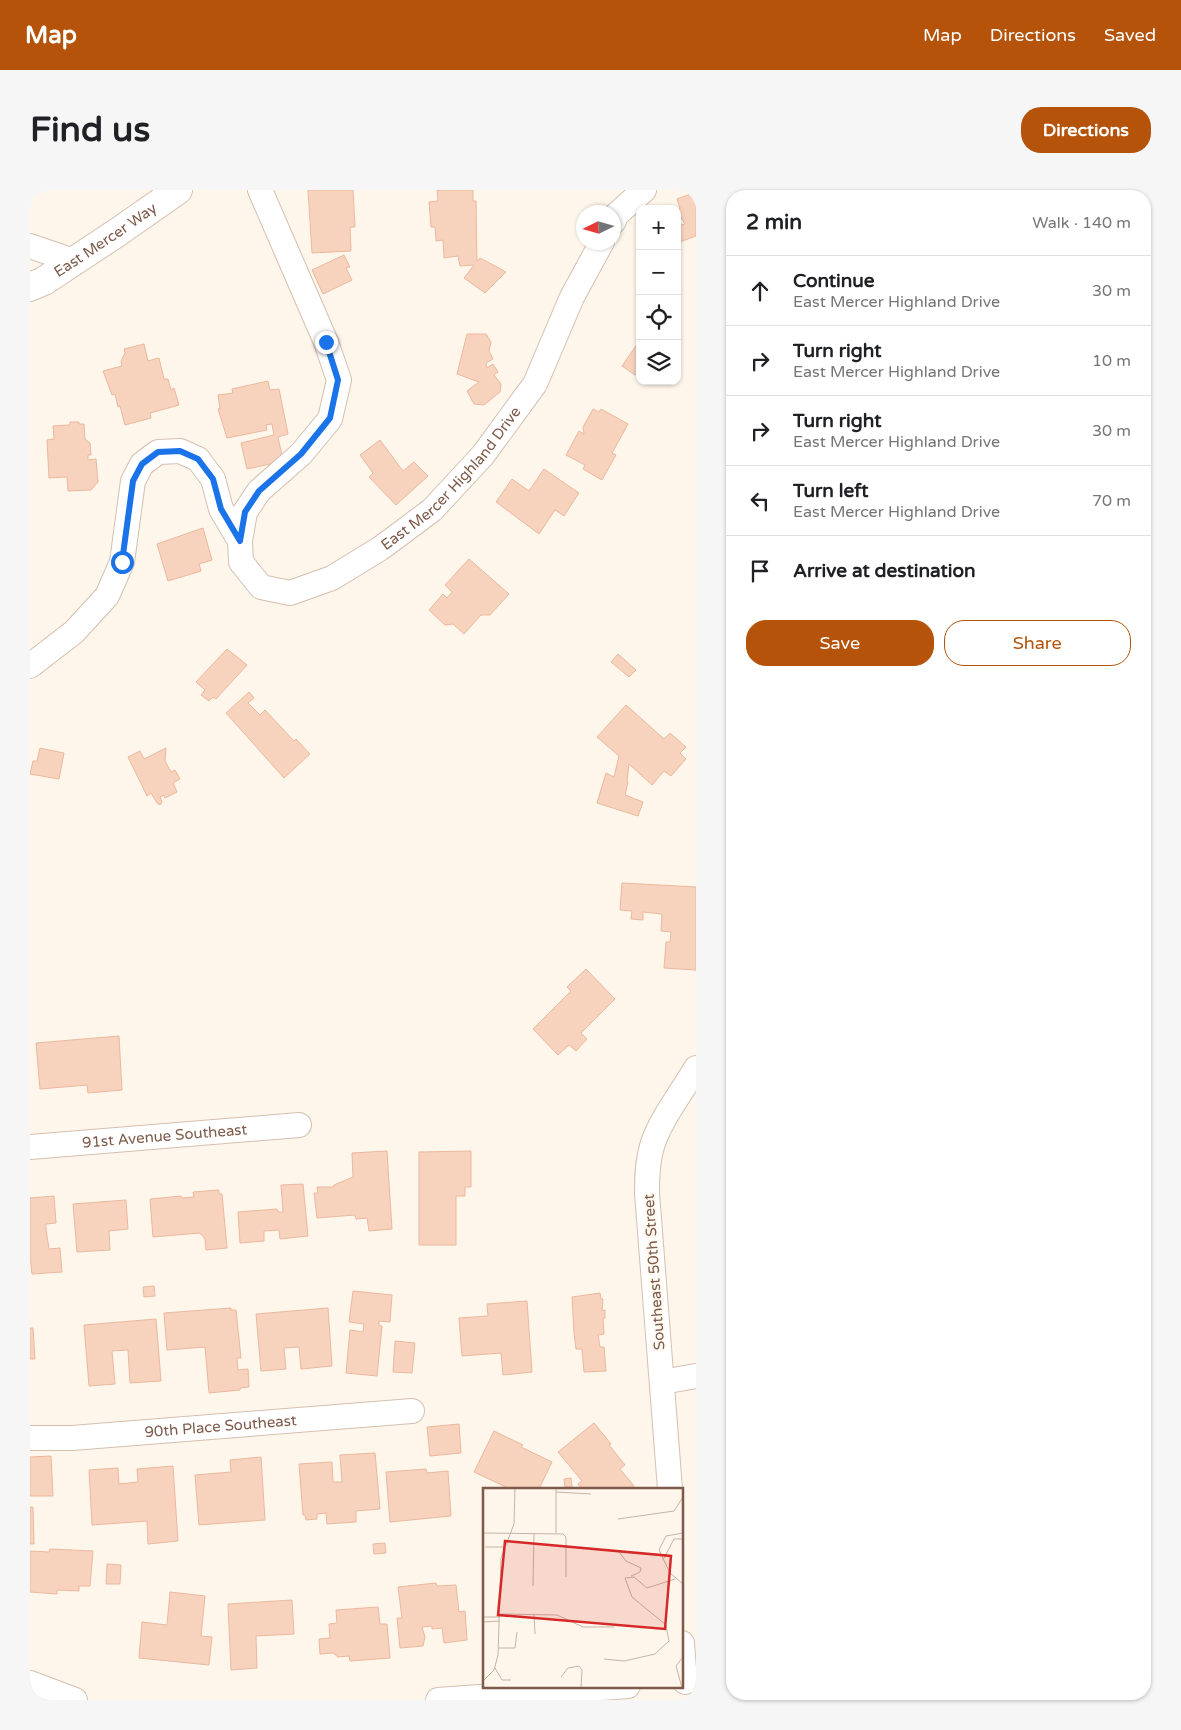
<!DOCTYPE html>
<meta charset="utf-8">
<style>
:root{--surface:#fff;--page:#f6f6f6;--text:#202124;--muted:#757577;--line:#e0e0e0;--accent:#b45309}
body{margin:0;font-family:"Varela Round",sans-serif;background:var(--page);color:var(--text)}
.controls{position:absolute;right:15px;top:15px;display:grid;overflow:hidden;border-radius:10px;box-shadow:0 1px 4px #0004}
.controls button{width:45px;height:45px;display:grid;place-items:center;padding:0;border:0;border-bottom:1px solid var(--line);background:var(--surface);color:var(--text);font:25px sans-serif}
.compass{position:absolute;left:546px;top:15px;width:45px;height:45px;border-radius:50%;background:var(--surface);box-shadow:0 1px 4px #0004;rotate:265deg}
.stop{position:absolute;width:15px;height:15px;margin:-11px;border:4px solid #1a73e8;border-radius:50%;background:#fff}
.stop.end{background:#1a73e8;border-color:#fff;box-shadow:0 1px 5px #0008}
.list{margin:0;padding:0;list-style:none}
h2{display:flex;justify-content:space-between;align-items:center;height:65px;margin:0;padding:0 20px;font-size:21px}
h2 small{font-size:16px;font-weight:400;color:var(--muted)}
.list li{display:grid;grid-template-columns:32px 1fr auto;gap:15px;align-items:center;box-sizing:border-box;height:70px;padding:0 20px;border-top:1px solid var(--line)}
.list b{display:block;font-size:19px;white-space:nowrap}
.list p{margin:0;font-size:16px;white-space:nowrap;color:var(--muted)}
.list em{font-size:16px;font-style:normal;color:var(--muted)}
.actions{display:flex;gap:10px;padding:15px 20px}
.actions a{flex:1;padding:11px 0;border:1px solid var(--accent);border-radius:20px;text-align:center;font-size:18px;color:var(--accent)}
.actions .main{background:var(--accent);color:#fff}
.icon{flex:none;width:28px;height:28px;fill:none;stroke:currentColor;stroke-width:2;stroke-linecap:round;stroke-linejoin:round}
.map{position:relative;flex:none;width:666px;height:1510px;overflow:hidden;border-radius:20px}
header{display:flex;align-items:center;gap:30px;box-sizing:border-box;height:70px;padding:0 25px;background:var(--accent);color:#fff}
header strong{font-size:24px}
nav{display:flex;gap:28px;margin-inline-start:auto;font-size:18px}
.intro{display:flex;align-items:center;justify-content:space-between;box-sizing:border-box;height:120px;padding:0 30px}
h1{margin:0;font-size:35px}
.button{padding:12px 22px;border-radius:20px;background:var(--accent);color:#fff;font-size:18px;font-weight:700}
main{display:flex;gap:30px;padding:0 30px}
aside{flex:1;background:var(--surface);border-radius:20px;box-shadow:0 1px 4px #0004}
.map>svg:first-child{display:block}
</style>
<header>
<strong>Map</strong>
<nav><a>Map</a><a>Directions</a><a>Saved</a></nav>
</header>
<div class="intro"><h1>Find us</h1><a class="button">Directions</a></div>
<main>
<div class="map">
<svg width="666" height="1510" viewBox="0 0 666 1510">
<rect width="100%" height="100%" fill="#fef6ea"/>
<g fill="#f7d3be" stroke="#ecb89d">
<path d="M278,0H323L325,37H320L321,61L282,63Z"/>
<path d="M407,0H443V11H446L447,71L450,68L476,82L455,103L434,88L444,75L430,76L428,66L414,68L413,50L406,51L405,37H401L399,12L408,11Z"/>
<path d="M666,2V46L647,53V36L655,34L648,23L650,18L647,9Z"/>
<path d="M314,65L320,77L316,78L322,90L293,104L282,80Z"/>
<path d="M437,144H456L461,152L459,161L463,169L456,173L457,178L463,174L468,182L464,185L471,194L470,202L454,215L444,214L437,201L449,192L427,184Z"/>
<path d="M610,150V184L608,182L605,185L592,176Z"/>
<path d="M114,154L118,171L129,168L134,189H138L141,200L144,198L149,215L120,223L121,228L95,235L90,216L88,217L85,204L82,205L73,181L92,176L91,171L95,163L94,159Z"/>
<path d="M238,191L240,200L249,199L258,244L248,247L254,275L245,273L217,279L211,253L244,245L242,234L236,235L237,240L197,248L188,219L190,218L188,205L203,203L202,199Z"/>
<path d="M563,219L569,222L571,219L598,234L582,263L586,265L572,290L553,279L555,275L536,265L549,241L554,244L553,237Z"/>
<path d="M40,232H49V234H54L55,249L60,253L61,265H58V270L66,269L68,292L61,300L38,301L37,287L19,288L17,250L24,249L23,236L40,235Z"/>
<path d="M350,250L373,281L384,272L398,286L366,315L339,287L343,283L330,265Z"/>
<path d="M514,279L549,303L534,326L525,320L509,344L466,312L482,289L499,301Z"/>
<path d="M173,338L182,370L169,374L171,381L138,391L127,354Z"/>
<path d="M439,369L479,404L460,425H451L434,444L423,434L415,435L399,420L413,404L417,408L422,402L415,395Z"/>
<path d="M197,459L217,475L186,509L183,507L179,511L171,505L175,500L166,492Z"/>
<path d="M588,464L606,480L599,487L581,472Z"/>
<path d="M219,502L224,508L218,513L230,525L235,520L264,551L266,549L280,564L254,588L196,523Z"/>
<path d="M596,515L634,549L640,543L656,557L650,563L656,569L641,586L634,581L622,595L599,574L597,591L598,592L595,605L613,612L608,626L567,613L576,583L584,587L589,566L567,547Z"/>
<path d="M10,558L34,563L29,589L0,584L3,571H7Z"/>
<path d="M136,558L135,571L141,582L145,580L150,589L143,593L147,602L135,608L134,605L130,607L132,612L130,615L127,613L121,603L117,606L98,567L110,561L114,569Z"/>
<path d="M592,693L666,697V780L634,778L636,752H640L641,742L631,741L632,724L613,722V730L601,729L602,721L590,720Z"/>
<path d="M556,779L585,809L551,843L557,849L546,861L539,855L528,865L503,839L541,801L537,797Z"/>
<path d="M89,846L92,900L58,903L57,895L10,899L6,853Z"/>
<path d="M357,961L362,1039L339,1041L337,1028L326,1029L325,1025L287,1028L284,1003H288L287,997H303L304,995L323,987L322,963Z"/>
<path d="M441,961V997H435V1006H426V1055H389V962Z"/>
<path d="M273,994L278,1046L250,1049L249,1040L234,1041V1051L210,1053L208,1022L247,1019L248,1022H253L251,995Z"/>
<path d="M189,1000V1004H192L197,1058L176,1060L175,1049L170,1043L123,1047L120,1009L151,1006L152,1008L164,1007L163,1002Z"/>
<path d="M24,1006L26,1033L16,1034V1039L19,1059L30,1058L32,1082L2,1084L0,1066V1008Z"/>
<path d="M96,1010L98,1039L79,1041L80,1060L47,1062L43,1014Z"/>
<path d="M124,1096L125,1106L114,1107L113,1097Z"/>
<path d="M323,1101L362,1105L360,1132L349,1131V1135L352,1136L347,1186L316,1183L320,1140L333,1142L334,1134L319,1132Z"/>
<path d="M570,1103L571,1109H573L572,1121L575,1120V1128H573L574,1144L568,1145L570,1157H574L576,1181L554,1182L552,1159H546L544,1143L542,1107Z"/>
<path d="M497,1111L502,1182L473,1185L471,1163L432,1166L429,1128L458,1126L457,1114Z"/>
<path d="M201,1118V1120H206L211,1168H207L208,1180L218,1179L219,1197L210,1198V1200L179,1203L175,1157L137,1160L134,1123Z"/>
<path d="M298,1118L302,1176L271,1179L269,1157L254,1158L256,1179L231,1181L226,1124Z"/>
<path d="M126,1129L131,1191L100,1193L98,1160L82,1161L85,1194L59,1196L54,1135Z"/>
<path d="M0,1138H3L5,1169H0Z"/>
<path d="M365,1151L385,1153L382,1183L363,1182Z"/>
<path d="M564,1233L581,1254L579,1255L595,1275L590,1279L604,1296L601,1299H552L548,1294L552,1291L528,1262Z"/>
<path d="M429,1234L431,1263L400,1266L397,1237Z"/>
<path d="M464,1241L493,1255L491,1257L522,1272L509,1299H480L444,1282Z"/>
<path d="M345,1263L350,1319L326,1321V1332L297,1334L296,1323L287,1324V1329L276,1330L275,1325H273L269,1274L302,1272L303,1292H312L310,1265Z"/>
<path d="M21,1266L23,1306H0V1267Z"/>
<path d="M231,1267L235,1330L169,1335L165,1285L201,1282L200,1270Z"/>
<path d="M143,1276L148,1351L118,1354L117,1331L62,1335L59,1280L88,1278L89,1294L108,1292L107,1279Z"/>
<path d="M396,1279L397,1283L418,1281L421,1326L360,1332L356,1282Z"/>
<path d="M541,1288L542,1297H535L534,1289Z"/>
<path d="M0,1317H3L4,1354H0Z"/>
<path d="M355,1353L356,1363L344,1364L343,1354Z"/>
<path d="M20,1359L63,1361L60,1396H49V1401L27,1400V1404L0,1402V1361L19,1362Z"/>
<path d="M77,1374L91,1375L90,1394H76Z"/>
<path d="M406,1393L407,1396L426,1395L429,1422L435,1421L437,1450L414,1453L412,1438L402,1439V1436L392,1437L395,1447L393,1456L370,1458L367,1428H372L368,1397Z"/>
<path d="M140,1402L175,1406L171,1446L182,1447L179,1475L109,1468L112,1432L137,1435Z"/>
<path d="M262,1410L264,1444L226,1446L227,1478L201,1480L198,1414Z"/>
<path d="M348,1417L350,1434H357L360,1468L320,1471L319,1466L308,1467L303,1463L290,1464L289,1449L300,1448L299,1434L307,1433L306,1420Z"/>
</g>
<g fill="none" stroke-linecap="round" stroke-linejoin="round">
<defs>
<g id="minor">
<path id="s1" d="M230,0L296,152L309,190L300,229L271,264L229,301L215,322L210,351L211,372L231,397L260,403L302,388L351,358L402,320L453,265L505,194L542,107L572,52"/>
<path d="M584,31L586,25L614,0"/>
<path d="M0,56L44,71"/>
<path d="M0,476L44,442L77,406L92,372L103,291L112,274L128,262L150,261L168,269L183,289L191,319L210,351"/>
<path id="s2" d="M0,957L269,935"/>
<path d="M632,1192L666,1186"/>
<path id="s3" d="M0,1248H42L382,1221"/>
<path d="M640,1299L617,1003C617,989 617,975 621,960C627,934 652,902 666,878"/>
<path d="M652,1453L655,1492"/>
<path d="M0,1493L45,1510"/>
<path d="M408,1510L598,1496"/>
</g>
<g id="tertiary">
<path id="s4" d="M0,97L14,91L88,42L148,0"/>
</g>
</defs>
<use href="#minor" stroke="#d5bfb0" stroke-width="26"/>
<use href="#tertiary" stroke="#d5bfb0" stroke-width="30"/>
<use href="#minor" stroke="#fff" stroke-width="24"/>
<use href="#tertiary" stroke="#fff" stroke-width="28"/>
</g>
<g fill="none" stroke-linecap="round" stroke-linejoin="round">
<path stroke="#1a73e8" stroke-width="6" d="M92,372L103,291L112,274L128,262L150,261L168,269L183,289L191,319L210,351L215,322L229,301L271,264L300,228L308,190L296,152"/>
</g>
<g text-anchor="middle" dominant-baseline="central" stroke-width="5" stroke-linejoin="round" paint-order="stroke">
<g font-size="15" fill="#7d5a49" stroke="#fffaf2">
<text stroke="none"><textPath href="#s4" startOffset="89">East Mercer Way</textPath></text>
<text stroke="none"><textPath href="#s1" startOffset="686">East Mercer Highland Drive</textPath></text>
<text stroke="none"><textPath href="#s2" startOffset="135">91st Avenue Southeast</textPath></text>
<text transform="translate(624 1082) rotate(-94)">Southeast 50th Street</text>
<text stroke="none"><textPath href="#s3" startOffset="191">90th Place Southeast</textPath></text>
</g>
</g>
<g transform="translate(453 1298)">
<rect width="200" height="200" fill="#fef6ea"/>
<path fill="none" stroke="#c6b3a5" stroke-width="1" d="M73,0V45M73,4L108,6M135,31L191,23L200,9M0,45L80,46L83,49V89M200,45L183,48L176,62L187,85L200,96M2,59H21M136,64L143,73L158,80L157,84L148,88M180,72L191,51H200M50,98L51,45M17,126L74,127L100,139H131M51,126L52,146M0,129H17M0,134L17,133M16,160H32L34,144M121,171L141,173L172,166L186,153L183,137L149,109L142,90L151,89L164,100L192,91M12,180L19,192H28M78,189L85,180L96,178L99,182L98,200M0,193L11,182L15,167L18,70L31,36L32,0M199,200L193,178L200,169"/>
<path fill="#d62828" fill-opacity="0.15" stroke="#d62828" stroke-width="2.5" d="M22,53L188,68L182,141L15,127Z"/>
<rect width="200" height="200" fill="none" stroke="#7d5a49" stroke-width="2.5"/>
</g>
</svg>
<div class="controls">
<button>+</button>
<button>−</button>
<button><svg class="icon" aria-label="locate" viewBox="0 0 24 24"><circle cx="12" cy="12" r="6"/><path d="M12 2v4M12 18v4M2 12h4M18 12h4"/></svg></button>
<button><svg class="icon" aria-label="layers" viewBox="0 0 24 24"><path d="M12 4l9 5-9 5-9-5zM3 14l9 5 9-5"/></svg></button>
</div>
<svg class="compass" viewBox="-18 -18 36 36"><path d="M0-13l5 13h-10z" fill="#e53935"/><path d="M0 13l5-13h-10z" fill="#757577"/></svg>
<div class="stop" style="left:92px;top:372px"></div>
<div class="stop end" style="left:296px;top:152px"></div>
</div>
<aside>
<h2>2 min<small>Walk · 140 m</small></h2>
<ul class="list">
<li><svg class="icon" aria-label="ahead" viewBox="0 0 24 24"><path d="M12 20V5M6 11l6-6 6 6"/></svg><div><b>Continue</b><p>East Mercer Highland Drive</p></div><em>30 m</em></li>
<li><svg class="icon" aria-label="right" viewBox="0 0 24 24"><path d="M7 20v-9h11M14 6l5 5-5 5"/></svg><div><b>Turn right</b><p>East Mercer Highland Drive</p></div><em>10 m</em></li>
<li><svg class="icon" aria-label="right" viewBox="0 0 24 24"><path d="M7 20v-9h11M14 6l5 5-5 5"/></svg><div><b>Turn right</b><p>East Mercer Highland Drive</p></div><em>30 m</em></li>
<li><svg class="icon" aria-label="left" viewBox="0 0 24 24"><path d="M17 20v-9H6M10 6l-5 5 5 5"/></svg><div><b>Turn left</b><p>East Mercer Highland Drive</p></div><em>70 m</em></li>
<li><svg class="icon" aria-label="arrive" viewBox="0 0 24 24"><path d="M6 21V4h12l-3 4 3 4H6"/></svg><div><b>Arrive at destination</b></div></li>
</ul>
<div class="actions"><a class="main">Save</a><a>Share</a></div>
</aside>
</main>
